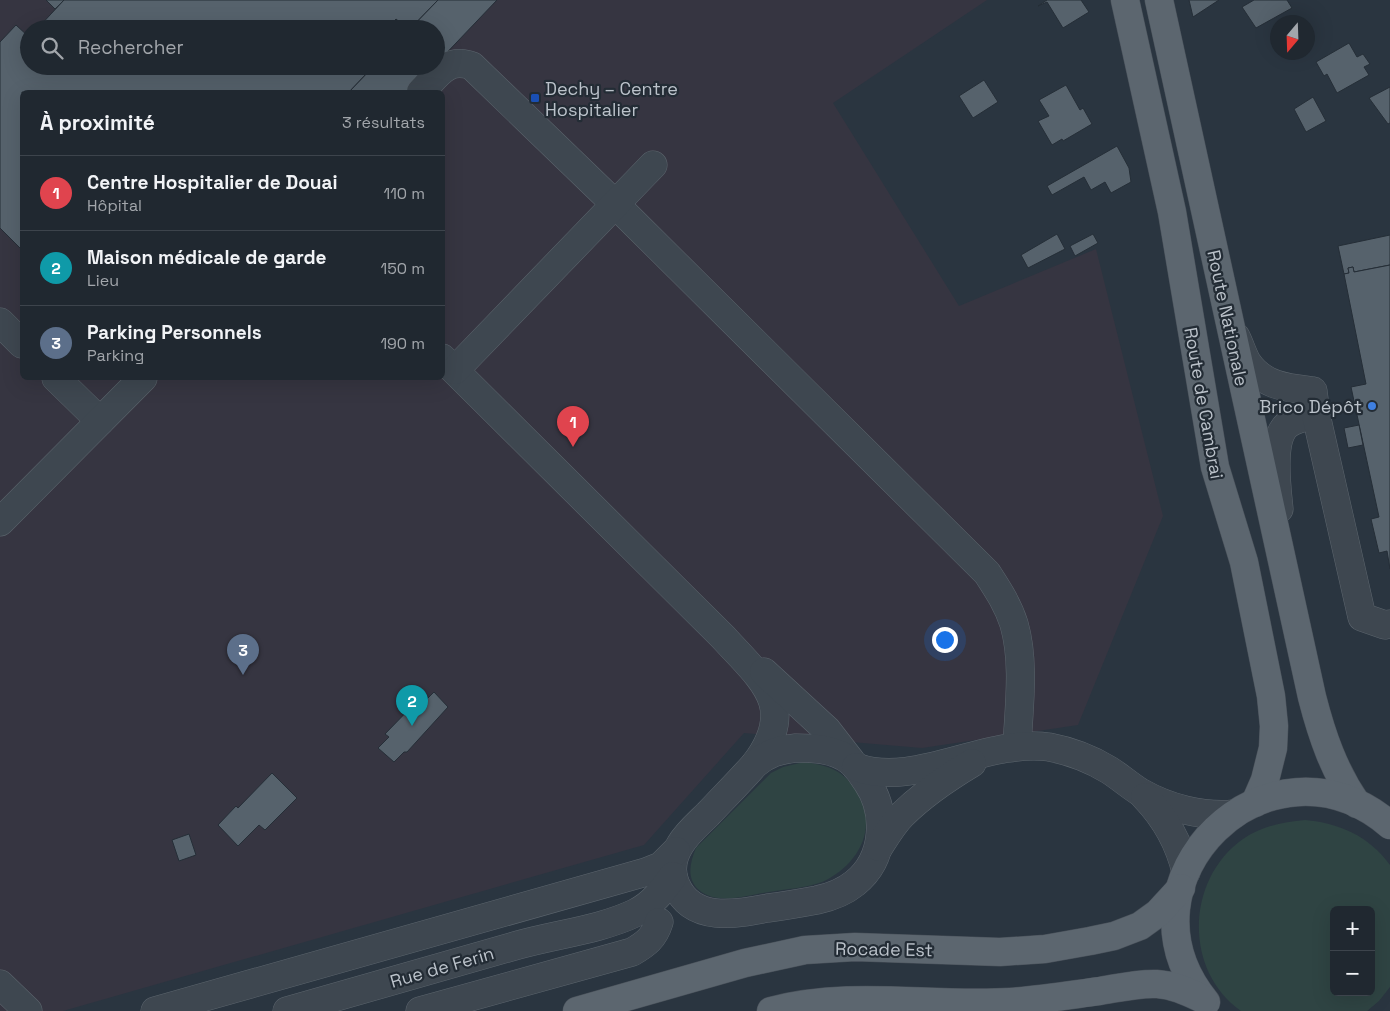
<!DOCTYPE html>
<html lang="fr">
<meta charset="utf-8">
<style>
:root{--surface:#202830;--page:#2d343c;--text:#f1f3f6;--muted:#a2a6ab;--line:#3d444c;--accent:#1a73e8}
body{margin:0;font-family:"Space Grotesk",sans-serif;background:var(--page);color:var(--text)}
.controls{position:absolute;right:15px;bottom:15px;display:grid;overflow:hidden;border-radius:8px;box-shadow:0 5px 20px #0002}
.controls button{width:45px;height:45px;display:grid;place-items:center;padding:0;border:0;border-bottom:1px solid var(--line);background:var(--surface);color:var(--text);font:25px sans-serif}
.compass{position:absolute;left:1270px;top:15px;width:45px;height:45px;border-radius:50%;background:var(--surface);box-shadow:0 5px 20px #0002;rotate:199deg}
.you{position:absolute;left:944px;top:639px;width:18px;height:18px;margin:-12px;border:4px solid #fff;border-radius:50%;background:#1a73e8;box-shadow:0 0 0 8px #1a73e833}
.badge{display:grid;place-items:center;width:32px;height:32px;border-radius:50%;background:var(--accent);color:#fff;font-size:16px;font-weight:700}
.pin{position:absolute;translate:-50% -41px;filter:drop-shadow(0 1px 2px #0008)}
.pin::after{content:'';position:absolute;top:26px;width:18px;height:15px;background:inherit;clip-path:polygon(0 0,100% 0,50% 100%)}
.list{margin:0;padding:0;list-style:none}
h2{display:flex;justify-content:space-between;align-items:center;height:65px;margin:0;padding:0 20px;font-size:21px}
h2 small{font-size:16px;font-weight:400;color:var(--muted)}
.list li{display:grid;grid-template-columns:32px 1fr auto;gap:15px;align-items:center;box-sizing:border-box;height:75px;padding:0 20px;border-top:1px solid var(--line)}
.list b{display:block;font-size:19px;white-space:nowrap}
.list p{margin:0;font-size:16px;white-space:nowrap;color:var(--muted)}
.list em{font-size:16px;font-style:normal;color:var(--muted)}
.icon{flex:none;width:28px;height:28px;fill:none;stroke:currentColor;stroke-width:2;stroke-linecap:round;stroke-linejoin:round}
.map{position:relative;flex:none;width:1390px;height:1011px;overflow:hidden}
.search{position:absolute;background:var(--surface);box-shadow:0 5px 20px #0002;left:20px;top:20px;width:425px;height:55px;display:flex;align-items:center;gap:12px;box-sizing:border-box;padding:0 18px;border-radius:28px;color:var(--muted);font-size:19px}
.panel{position:absolute;background:var(--surface);box-shadow:0 5px 20px #0002;left:20px;top:90px;width:425px;height:290px;border-radius:8px}
.map>svg:first-child{display:block}
</style>
<div class="map">
<svg width="1390" height="1011" viewBox="0 0 1390 1011">
<rect width="100%" height="100%" fill="#2a3540"/>
<path fill="#363541" fill-rule="evenodd" d="M0,0H987L833,103L959,306L1096,249L1163,516L1078,725L922,748L744,733L644,845L63,1011H0ZM29,29H436V66H29ZM22,92H442V378H22Z"/>
<g fill="#2f4443" fill-rule="evenodd">
<path d="M804,762C834,766 849,773 862,803C876,836 852,869 822,882C806,888 786,889 769,892C748,895 718,906 699,890C686,879 690,862 696,848L771,773L783,767Z"/>
<path d="M1305,820C1339,823 1369,836 1390,865V987L1379,1001L1367,1011H1241C1183,970 1186,879 1243,839C1262,826 1283,822 1305,820ZM1334,910H1371V992H1334Z"/>
</g>
<g fill="#56626c" stroke="#252e37">
<path d="M46,0H64L55,9Z"/>
<path d="M64,0H438L410,29H407L396,19L386,29H37Z"/>
<path d="M438,0H497L436,64V29H410Z"/>
<path d="M1047,0H1081L1089,12L1063,28L1047,2L1038,6Z"/>
<path d="M1189,0H1219L1193,17Z"/>
<path d="M1254,0H1287L1292,8L1256,28L1242,7Z"/>
<path d="M396,19L407,29H386Z"/>
<path d="M16,25L29,37V66H369L372,68L349,92H22V250L0,228V42Z"/>
<path d="M1349,43L1357,57L1363,54L1370,64L1364,67L1369,75L1337,93L1327,74L1324,76L1316,62Z"/>
<path d="M369,66H434L409,92H349L372,68Z"/>
<path d="M984,80L998,102L973,118L959,96Z"/>
<path d="M1066,85L1080,110L1083,108L1092,124L1063,141L1062,139L1052,145L1038,121L1049,116L1039,100Z"/>
<path d="M1390,87V123L1388,124L1369,98Z"/>
<path d="M1313,97L1326,121L1306,132L1294,109Z"/>
<path d="M1117,146L1129,168L1131,182L1111,193L1105,182L1091,190L1084,177L1052,195L1047,186Z"/>
<path d="M1057,234L1065,249L1028,268L1021,255Z"/>
<path d="M1093,234L1098,243L1075,256L1070,246Z"/>
<path d="M1390,235V265L1354,272L1353,267L1348,268L1349,273L1344,274L1338,246Z"/>
<path d="M1390,265V569L1387,551L1379,553L1371,519L1379,517L1351,387L1366,384L1344,274L1349,273L1348,268L1353,267L1354,272Z"/>
<path d="M1359,425L1363,445L1348,448L1344,428Z"/>
<path d="M434,692L448,707L407,752H404L394,762L378,748L389,737L385,734L418,700L423,703Z"/>
<path d="M272,773L297,798L265,830L259,825L238,846L218,825L236,806L238,808Z"/>
<path d="M189,834L196,855L179,861L172,840Z"/>
</g>
<g fill="none" stroke-linecap="round" stroke-linejoin="round">
<defs>
<g id="minor">
<path d="M421,92C436,77 447,56 472,66L615,204L987,573C998,590 1008,605 1014,624C1025,662 1019,707 1017,746"/>
<path d="M0,322L22,344"/>
<path d="M1236,337C1240,345 1243,355 1247,362C1263,386 1287,388 1313,391L1316,415C1306,417 1295,418 1287,425C1270,440 1277,488 1279,509"/>
<path d="M442,358L723,637C762,680 799,706 755,764"/>
<path d="M455,370L653,165"/>
<path d="M56,378L100,421"/>
<path d="M1316,415L1362,617L1385,625L1390,624"/>
<path d="M0,522L143,378"/>
<path d="M764,672L827,730L851,761"/>
<path d="M796,748C814,748 835,749 850,761C857,766 862,775 867,782C888,813 885,859 855,883C844,892 831,897 817,900C801,903 784,906 768,908C737,914 692,923 676,885C670,872 672,858 680,845C687,833 698,824 708,814C724,797 740,781 755,764C768,753 779,750 796,748Z"/>
<path d="M856,767C914,789 987,738 1049,747C1070,751 1091,759 1109,770C1120,777 1129,785 1140,792C1168,808 1202,817 1234,814"/>
<path d="M1145,797C1166,819 1179,842 1186,872"/>
<path d="M879,847C886,836 893,824 902,815C923,794 947,778 972,763"/>
<path d="M0,984L28,1011"/>
<path d="M155,1011L646,872L661,866L676,851"/>
<path d="M287,1011C364,989 441,967 518,945C557,934 599,930 635,913C652,905 663,890 673,876"/>
<path d="M420,1011L632,952C646,944 654,938 659,922"/>
</g>
<g id="major">
<path d="M1125,0L1172,212L1215,467L1244,562L1271,696L1274,726L1273,748L1265,780L1255,803"/>
<path d="M1159,0L1312,697C1322,736 1334,771 1357,804"/>
<path d="M1206,1002C1107,881 1269,722 1390,825"/>
<path d="M577,1011L745,963L805,950L855,947L1000,952L1045,949L1090,941L1114,936L1140,926L1158,913L1181,888"/>
<path d="M771,1011C852,990 928,1007 1010,1002C1040,1000 1070,995 1100,991C1118,988 1138,983 1157,984C1174,985 1188,992 1203,999"/>
</g>
</defs>
<use href="#minor" stroke="#5c656d" stroke-width="29"/>
<use href="#major" stroke="#485059" stroke-width="29"/>
<use href="#minor" stroke="#3e4750" stroke-width="28"/>
<use href="#major" stroke="#5c666f" stroke-width="28"/>
</g>
<rect fill="#1a4fb4" stroke="#232c35" stroke-width="2" x="530" y="93" width="10" height="10" rx="2.5"/>
<circle fill="#3f7fe0" stroke="#232c35" stroke-width="2" cx="1372" cy="406" r="5"/>
<g text-anchor="middle" dominant-baseline="central" stroke-width="4.5" stroke-linejoin="round" paint-order="stroke">
<g font-size="18" fill="#bbc2ca" stroke="#232c35" text-anchor="start">
<text x="545" y="88">Dechy – Centre<tspan x="545" dy="21">Hospitalier</tspan></text>
<text x="1362" y="406" text-anchor="end">Brico Dépôt</text>
</g>
<g font-size="18" fill="#bbc2ca" stroke="#232c35">
<text transform="translate(1228 318) rotate(78)">Route Nationale</text>
<text transform="translate(1204 403) rotate(80)">Route de Cambrai</text>
<text transform="translate(884 949) rotate(1)">Rocade Est</text>
<text transform="translate(442 967) rotate(-16)">Rue de Ferin</text>
</g>
</g>
</svg>
<div class="controls">
<button>+</button>
<button>−</button>
</div>
<svg class="compass" viewBox="-18 -18 36 36"><path d="M0-13l5 13h-10z" fill="#e53935"/><path d="M0 13l5-13h-10z" fill="#a2a6ab"/></svg>
<div class="you"></div>
<div class="pin badge" style="left:573px;top:447px;background:#e0444e">1</div>
<div class="pin badge" style="left:412px;top:726px;background:#0f9aa8">2</div>
<div class="pin badge" style="left:243px;top:675px;background:#5c6f8a">3</div>
<div class="search"><svg class="icon" aria-label="search" viewBox="0 0 24 24"><circle cx="10" cy="10" r="6"/><path d="M15 15l6 6"/></svg>Rechercher</div>
<section class="panel">
<h2>À proximité<small>3 résultats</small></h2>
<ul class="list">
<li><span class="badge" style="background:#e0444e">1</span><div><b>Centre Hospitalier de Douai</b><p>Hôpital</p></div><em>110 m</em></li>
<li><span class="badge" style="background:#0f9aa8">2</span><div><b>Maison médicale de garde</b><p>Lieu</p></div><em>150 m</em></li>
<li><span class="badge" style="background:#5c6f8a">3</span><div><b>Parking Personnels</b><p>Parking</p></div><em>190 m</em></li>
</ul>
</section>
</div>
